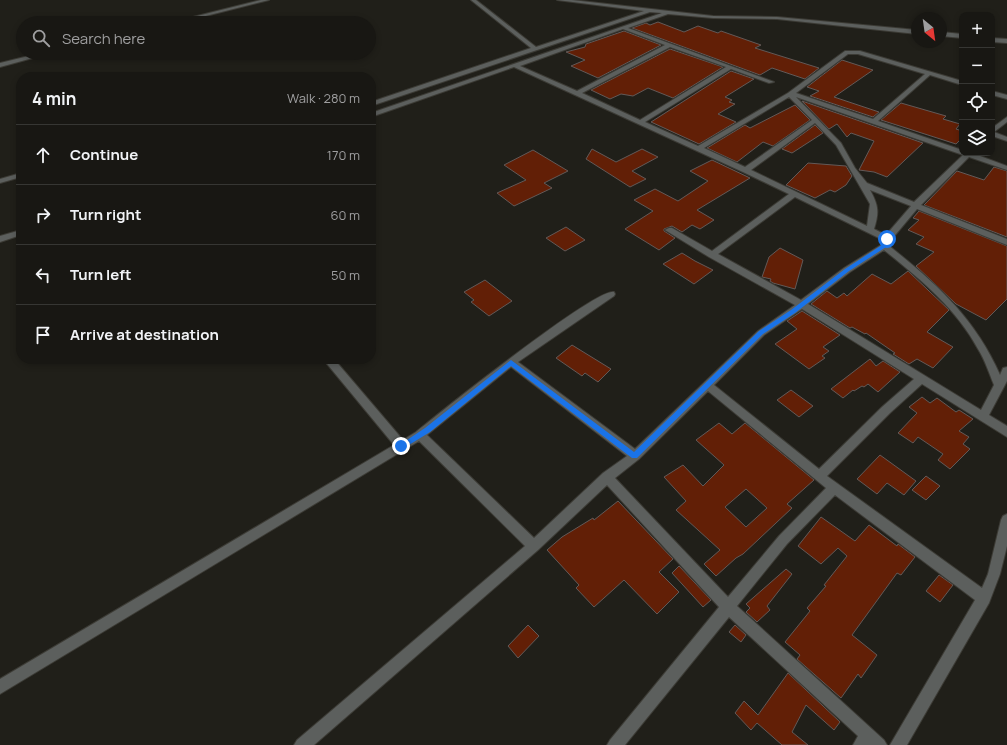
<!DOCTYPE html>
<meta charset="utf-8">
<style>
:root{--surface:#181713;--page:#21201c;--text:#f1f3f6;--muted:#9f9fa0;--line:#363633}
body{margin:0;font-family:Manrope,sans-serif;background:var(--page);color:var(--text)}
.controls{position:absolute;right:12px;top:12px;display:grid;overflow:hidden;border-radius:8px;box-shadow:0 2px 6px #0003}
.controls button{width:36px;height:36px;display:grid;place-items:center;padding:0;border:0;border-bottom:1px solid var(--line);background:var(--surface);color:var(--text);font:20px sans-serif}
.compass{position:absolute;left:911px;top:12px;width:36px;height:36px;border-radius:50%;background:var(--surface);box-shadow:0 2px 6px #0003;rotate:151deg}
.stop{position:absolute;width:12px;height:12px;margin:-9px;border:3px solid #1a73e8;border-radius:50%;background:#fff}
.stop.end{background:#1a73e8;border-color:#fff;box-shadow:0 1px 4px #0008}
.list{margin:0;padding:0;list-style:none}
h2{display:flex;justify-content:space-between;align-items:center;height:52px;margin:0;padding:0 16px;font-size:17px}
h2 small{font-size:13px;font-weight:400;color:var(--muted)}
.list li{display:grid;grid-template-columns:26px 1fr auto;gap:12px;align-items:center;box-sizing:border-box;height:60px;padding:0 16px;border-top:1px solid var(--line)}
.list b{display:block;font-size:15px;white-space:nowrap}
.list em{font-size:13px;font-style:normal;color:var(--muted)}
.icon{flex:none;width:22px;height:22px;fill:none;stroke:currentColor;stroke-width:2;stroke-linecap:round;stroke-linejoin:round}
.map{position:relative;flex:none;width:1007px;height:745px;overflow:hidden}
.search{position:absolute;background:var(--surface);box-shadow:0 2px 6px #0003;left:16px;top:16px;width:360px;height:44px;display:flex;align-items:center;gap:10px;box-sizing:border-box;padding:0 14px;border-radius:22px;color:var(--muted);font-size:15px}
.panel{position:absolute;background:var(--surface);box-shadow:0 2px 6px #0003;left:16px;top:72px;width:360px;height:292px;border-radius:16px}
.map>svg:first-child{display:block}
</style>
<div class="map">
<svg width="1007" height="745" viewBox="0 0 1007 745">
<rect width="100%" height="100%" fill="#201f19"/>
<g fill="#621f06" stroke="#625957" fill-rule="evenodd">
<path d="M658,22L684,32L698,26L718,33L721,31L761,45L755,48L819,68L805,79L772,68L760,75L632,28L646,23L650,25Z"/>
<path d="M624,31L661,45L598,78L571,66L585,60L566,52L585,47L586,44Z"/>
<path d="M670,49L723,67L673,98L648,88L633,96L621,94L610,99L591,90Z"/>
<path d="M842,60L873,70L834,97L879,112L873,117L810,96L819,91L807,87Z"/>
<path d="M731,71L754,79L725,97L732,100L729,102L735,104L718,114L736,122L699,144L651,122Z"/>
<path d="M802,101L923,143L887,177L874,172L859,170L874,141L851,133L847,137L837,124L829,129Z"/>
<path d="M901,103L946,116L943,119L960,124L956,129L962,131V138L956,144L881,120Z"/>
<path d="M795,105L810,120L773,146L763,142L737,162L707,148L745,125L750,128Z"/>
<path d="M815,125L823,133L792,153L782,149Z"/>
<path d="M592,149L616,162L642,149L658,157L632,171L646,179L630,187L586,159Z"/>
<path d="M533,150L568,171L544,183L552,188L514,206L497,193L526,180L504,165Z"/>
<path d="M712,160L750,178L697,210L714,220L700,229L692,225L682,232L672,226L664,229V231L675,238L659,250L625,229L653,211L634,200L655,189L678,201L708,181L690,171Z"/>
<path d="M808,163L846,166L852,176L846,185L835,192L830,190L815,198L786,185Z"/>
<path d="M994,167L1007,171V237L924,205L957,171L984,180Z"/>
<path d="M919,211L1007,246V299L986,320L956,304L916,266L934,252L916,244L924,237L908,230L919,220L913,218Z"/>
<path d="M566,227L585,240L565,251L546,238Z"/>
<path d="M780,248L803,260L795,289L773,283L770,281L771,279L762,277L769,257Z"/>
<path d="M682,253L695,261L713,270L694,284L663,264Z"/>
<path d="M908,271L949,310L927,332L953,347L933,368L917,359L909,364L893,354L895,353L866,333L865,334L852,327L850,328L811,304L827,291L837,298L844,293L847,296L872,274L891,284Z"/>
<path d="M485,280L512,301L489,316L471,302L474,300L464,292Z"/>
<path d="M802,311L840,335L823,347L829,351L822,356L825,358L809,369L775,344L797,329L787,321Z"/>
<path d="M572,345L611,369L598,382L585,373L582,376L556,358Z"/>
<path d="M870,359L876,366L883,361L900,372L878,392L868,384L864,387L862,386L854,391L853,390L843,398L831,389Z"/>
<path d="M791,390L813,406L799,417L777,400Z"/>
<path d="M922,397L930,403L937,398L956,412L959,410L973,419L959,431L969,437L963,444L970,449L950,469L938,460L943,454L918,437L913,443L898,433L917,413L909,407Z"/>
<path d="M719,423L732,434L745,423L814,480L787,504L792,508L743,554L736,558L716,576L704,564L720,550L676,510L686,501L664,477L683,465L703,486L724,465L696,440ZM746,489L767,508L746,527L725,507Z"/>
<path d="M880,455L916,481L904,495L887,483L877,494L857,479Z"/>
<path d="M926,476L940,486L926,500L912,490Z"/>
<path d="M618,501L673,559L659,572L679,592L657,614L624,580L594,607L576,588L579,585L547,550L562,537L593,518L594,520Z"/>
<path d="M821,517L855,541L869,525L897,546L898,544L915,557L901,575L897,573L852,635L877,655L861,678L858,674L841,698L797,659L800,655L785,642L810,611L807,608L826,586L824,585L847,556L838,548L821,564L798,546Z"/>
<path d="M679,566L711,600L703,607L672,573Z"/>
<path d="M786,569L792,574L767,606L770,610L757,622L746,612L750,608L746,604Z"/>
<path d="M939,575L953,585L940,602L926,591Z"/>
<path d="M528,625L539,636L518,658L508,646Z"/>
<path d="M735,625L746,635L741,642L729,632Z"/>
<path d="M788,673L840,722L834,730L806,705L792,732L808,745H782L757,723L751,730L735,713L744,701L758,715Z"/>
</g>
<g fill="none" stroke-linecap="round" stroke-linejoin="round">
<defs>
<g id="minor">
<path d="M261,0H269L178,23H169Z"/>
<path d="M471,0H476L536,47L644,11L557,0H572L713,16L777,17L917,30V34L777,19L713,18L668,14L628,28L774,82L769,83L731,69L645,122L698,146L788,93L845,51H860L962,81V85L930,75L878,121L962,150V153H972L1007,166V170L969,157L921,205L1007,239V245L917,209L891,240L888,245C936,283 975,318 1000,375L1003,368L1007,367V381L989,415L1007,426V437L922,384L890,413L827,476L982,588L988,574L1001,520L1003,516L1007,514V546L1000,574L989,603L907,745H890L975,600L835,495L787,544L737,606L884,740L887,745H853L858,736L729,617L625,745H607L610,740L719,607L607,485L538,550L314,745H294L297,740L525,546L419,441L0,694V679L394,445L323,359H334L403,440L416,432C439,413 597,287 614,292L615,294L614,296L518,362L635,449L758,331L795,305L709,257L665,230L669,228H672L712,251L789,194L743,172L514,67L371,117V113L662,13L650,12L371,106V102L531,48ZM623,29L665,45L577,91L520,66ZM670,47L726,67L640,120L582,93ZM848,54H858L925,74L873,119L796,93ZM789,97L812,120L745,167L704,148ZM796,97L963,155L914,202L867,183L855,168L841,143ZM815,123L836,145L870,204L867,226L751,170ZM870,190L911,206L886,235L874,229C879,213 879,206 870,190ZM795,197L883,240L881,245L844,268L801,300L718,254ZM884,250C919,278 956,308 978,349C985,360 989,373 994,385L981,410L808,304L850,272ZM802,309L914,379L882,407L819,469L714,385L764,335ZM511,367L627,456L603,473L534,538L427,435ZM708,391L826,488L779,536L728,597L615,478L639,459Z"/>
<path d="M941,32L962,34V38L941,36Z"/>
<path d="M992,38L1007,39V43L992,42Z"/>
<path d="M41,53H51L0,67V63Z"/>
<path d="M992,91L1007,95V99L992,95Z"/>
<path d="M1007,117V122L994,132L1007,137V141L992,136V128Z"/>
<path d="M21,173V177L0,183V179Z"/>
<path d="M21,230V235L0,242V236Z"/>
</g>
</defs>
<use href="#minor" stroke="#3c3b35" stroke-width="2"/>
<use href="#minor" fill="#5c5f5d" fill-rule="evenodd"/>
</g>
<path fill="#1a73e8" d="M885,237L890,239L886,247L849,271L795,313L763,334L637,458H632L511,366L430,432L404,448H399L398,446L425,428L511,360L634,452L759,331L791,310L845,269L882,245Z"/>
</svg>
<div class="controls">
<button>+</button>
<button>−</button>
<button><svg class="icon" aria-label="locate" viewBox="0 0 24 24"><circle cx="12" cy="12" r="6"/><path d="M12 2v4M12 18v4M2 12h4M18 12h4"/></svg></button>
<button><svg class="icon" aria-label="layers" viewBox="0 0 24 24"><path d="M12 4l9 5-9 5-9-5zM3 14l9 5 9-5"/></svg></button>
</div>
<svg class="compass" viewBox="-18 -18 36 36"><path d="M0-13l5 13h-10z" fill="#e53935"/><path d="M0 13l5-13h-10z" fill="#9f9fa0"/></svg>
<div class="stop" style="left:887px;top:239px"></div>
<div class="stop end" style="left:401px;top:446px"></div>
<div class="search"><svg class="icon" aria-label="search" viewBox="0 0 24 24"><circle cx="10" cy="10" r="6"/><path d="M15 15l6 6"/></svg>Search here</div>
<section class="panel">
<h2>4 min<small>Walk · 280 m</small></h2>
<ul class="list">
<li><svg class="icon" aria-label="ahead" viewBox="0 0 24 24"><path d="M12 20V5M6 11l6-6 6 6"/></svg><div><b>Continue</b></div><em>170 m</em></li>
<li><svg class="icon" aria-label="right" viewBox="0 0 24 24"><path d="M7 20v-9h11M14 6l5 5-5 5"/></svg><div><b>Turn right</b></div><em>60 m</em></li>
<li><svg class="icon" aria-label="left" viewBox="0 0 24 24"><path d="M17 20v-9H6M10 6l-5 5 5 5"/></svg><div><b>Turn left</b></div><em>50 m</em></li>
<li><svg class="icon" aria-label="arrive" viewBox="0 0 24 24"><path d="M6 21V4h12l-3 4 3 4H6"/></svg><div><b>Arrive at destination</b></div></li>
</ul>
</section>
</div>
